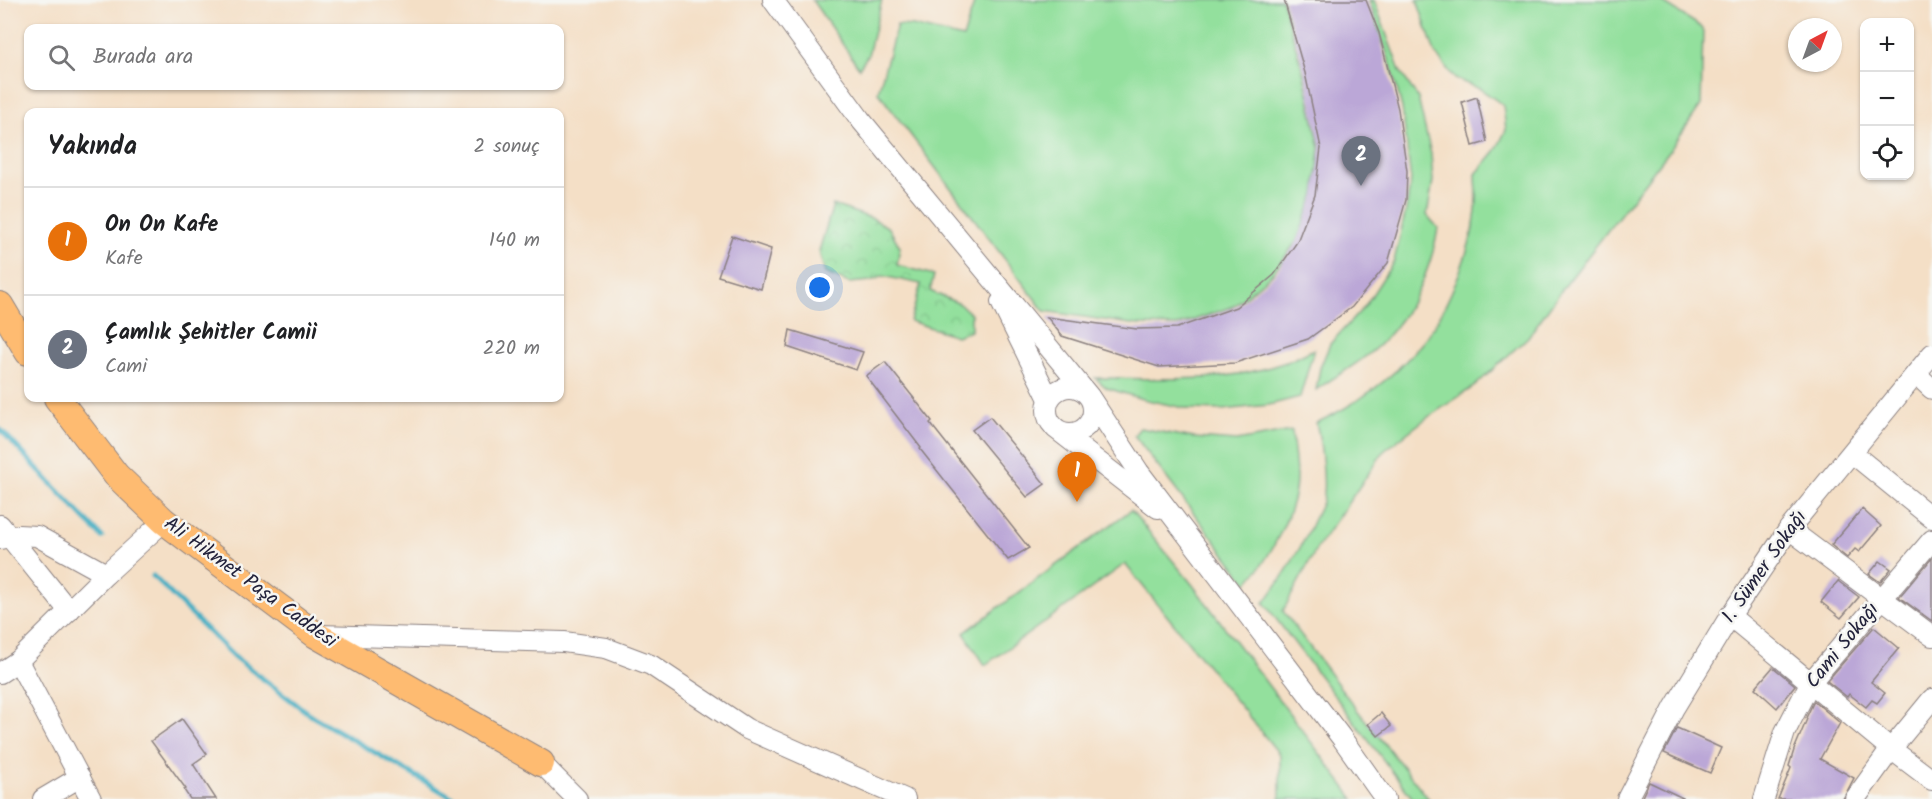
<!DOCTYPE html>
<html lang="tr">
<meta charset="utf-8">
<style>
:root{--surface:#fff;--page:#f2f2f2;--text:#202124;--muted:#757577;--line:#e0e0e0;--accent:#b5179e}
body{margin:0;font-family:Kalam,sans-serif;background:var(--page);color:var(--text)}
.controls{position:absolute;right:18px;top:18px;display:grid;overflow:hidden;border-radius:12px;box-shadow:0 2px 4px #0004}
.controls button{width:54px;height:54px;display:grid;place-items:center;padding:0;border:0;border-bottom:2px solid var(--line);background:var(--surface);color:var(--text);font:30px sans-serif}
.compass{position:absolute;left:1788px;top:18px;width:54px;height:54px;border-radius:50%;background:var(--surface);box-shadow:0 2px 4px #0004;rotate:41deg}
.you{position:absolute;left:820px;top:288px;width:21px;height:21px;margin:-15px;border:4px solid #fff;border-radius:50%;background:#1a73e8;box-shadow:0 0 0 9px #1a73e833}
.badge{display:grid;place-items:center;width:39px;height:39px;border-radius:50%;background:var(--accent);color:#fff;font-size:20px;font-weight:700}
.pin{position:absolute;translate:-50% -50px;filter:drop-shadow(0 2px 3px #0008)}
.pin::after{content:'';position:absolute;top:32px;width:21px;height:18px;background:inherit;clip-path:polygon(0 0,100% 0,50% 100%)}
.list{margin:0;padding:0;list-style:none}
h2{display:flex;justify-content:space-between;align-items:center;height:78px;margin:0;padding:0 24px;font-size:26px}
h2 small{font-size:20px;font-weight:400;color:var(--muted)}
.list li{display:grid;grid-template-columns:39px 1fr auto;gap:18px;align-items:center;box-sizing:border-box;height:108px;padding:0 24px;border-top:2px solid var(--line)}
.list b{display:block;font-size:22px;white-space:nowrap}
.list p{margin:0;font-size:20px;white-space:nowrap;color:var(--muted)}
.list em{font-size:20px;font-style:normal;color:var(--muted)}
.icon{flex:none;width:33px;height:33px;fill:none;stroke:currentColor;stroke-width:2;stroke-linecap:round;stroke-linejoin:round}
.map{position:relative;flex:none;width:1932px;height:799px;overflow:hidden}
.search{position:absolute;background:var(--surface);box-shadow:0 2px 4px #0004;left:24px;top:24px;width:540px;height:66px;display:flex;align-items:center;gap:15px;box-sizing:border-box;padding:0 21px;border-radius:12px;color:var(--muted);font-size:22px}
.panel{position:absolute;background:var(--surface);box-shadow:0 2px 4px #0004;left:24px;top:108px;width:540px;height:294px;border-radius:12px}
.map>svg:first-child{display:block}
</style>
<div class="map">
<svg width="1932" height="799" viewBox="0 0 1932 799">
<defs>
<pattern id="park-crowns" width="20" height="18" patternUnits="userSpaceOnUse" patternTransform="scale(1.5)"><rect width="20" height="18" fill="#93e09d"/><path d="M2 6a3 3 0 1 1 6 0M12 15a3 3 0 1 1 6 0" fill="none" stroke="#7ec088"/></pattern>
</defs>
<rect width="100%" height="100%" fill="#f6f6f2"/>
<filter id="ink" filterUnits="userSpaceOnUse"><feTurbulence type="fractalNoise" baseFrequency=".0167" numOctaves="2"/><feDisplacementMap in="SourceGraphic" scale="12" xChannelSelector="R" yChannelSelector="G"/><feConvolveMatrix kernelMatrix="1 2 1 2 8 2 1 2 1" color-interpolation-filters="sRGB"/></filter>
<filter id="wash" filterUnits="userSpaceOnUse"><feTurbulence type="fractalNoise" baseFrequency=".008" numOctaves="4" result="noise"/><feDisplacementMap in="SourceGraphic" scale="24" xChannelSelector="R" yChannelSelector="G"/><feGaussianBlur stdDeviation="1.35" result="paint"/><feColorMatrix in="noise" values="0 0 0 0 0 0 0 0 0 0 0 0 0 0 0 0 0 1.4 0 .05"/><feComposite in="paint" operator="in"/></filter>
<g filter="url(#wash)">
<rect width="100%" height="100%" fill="#f4dfc6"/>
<g fill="#93e09d" stroke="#5a816c" stroke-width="1.5">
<path d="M812,0H882L868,55L859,68Z"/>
<path d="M975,0H1282L1304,75L1320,148L1315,194L1296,242L1272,274L1234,306L1177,326L1138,325L1044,311L878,92L897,25L913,26L963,38Z"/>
<path d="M1369,0H1374L1400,71L1418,98L1431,154L1433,181L1427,215L1438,228C1432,268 1412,311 1384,340C1368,358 1336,376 1316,390L1320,368L1330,344L1365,306L1394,261L1406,210L1411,180L1402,108L1391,66Z"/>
<path d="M1417,0H1659L1703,28L1701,105L1670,150L1561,291L1528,337L1475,386L1428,417L1384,451L1317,548L1283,611L1354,706L1429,799H1413L1264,603C1284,576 1301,550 1314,519C1317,513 1320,507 1322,502C1326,483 1321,441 1316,423C1353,406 1389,381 1416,350C1446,317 1476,242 1477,197C1477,190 1476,182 1476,174L1496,150L1506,130L1503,105L1480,89L1455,79L1435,53Z"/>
<path d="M1314,349L1300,397L1269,405L1223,410L1189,409L1142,399L1107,388L1095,378C1156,378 1222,384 1280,364C1292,361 1303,354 1314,349Z"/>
<path d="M1140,428L1194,438L1237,441L1292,431C1293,446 1296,462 1296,478C1296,511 1269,560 1247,583L1134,435Z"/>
<path d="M1131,510L1192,584L1354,799H1280V755L1125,564L985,665L964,633Z"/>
</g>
<path fill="url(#park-crowns)" stroke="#5a816c" stroke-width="1.5" d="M833,205L874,219L889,228L900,247L897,265L934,275L930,291L960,304L971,314V331L956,336L910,321L921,284L883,276L871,281L849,283L825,273L819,251Z"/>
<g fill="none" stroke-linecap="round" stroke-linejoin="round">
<g stroke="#44afc3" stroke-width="5">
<path d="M0,429L102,537"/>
<path d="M153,576L233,656L312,716L455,799"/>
</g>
</g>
<g id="blocks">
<g fill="#bba7d7">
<path d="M1284,0H1366L1379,33L1398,109L1407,171L1406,200L1388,263L1352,307L1308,339L1235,363L1159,367L1062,336L1047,317L1137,329L1177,328L1236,307L1274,275L1297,242L1315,195L1321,148L1305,73Z"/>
<path d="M1477,97L1487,142L1473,146L1462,102Z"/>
<path d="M732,236L771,249L761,289L718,276Z"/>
<path d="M790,330L863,352L856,370L787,347Z"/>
<path d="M885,362L932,421L930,423L1029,548L1008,560L920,449L921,448L866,376Z"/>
<path d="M990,417L1045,484L1027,497L972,430Z"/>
<path d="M1862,509L1881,526L1859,552L1855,549L1847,558L1831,545Z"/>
<path d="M1932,558V621L1899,597Z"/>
<path d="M1880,561L1891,569L1880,582L1869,574Z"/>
<path d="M1838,581L1859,597L1841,618L1821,602Z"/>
<path d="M1874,627L1899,648L1871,682L1885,693L1877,703L1872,700L1866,707L1849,694L1847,697L1827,681Z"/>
<path d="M1773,667L1795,685L1777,708L1755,688Z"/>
<path d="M1814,701L1840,723L1820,759L1854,778L1843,799H1778L1791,768L1789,766L1794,750L1807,719L1806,718Z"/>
<path d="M1381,713L1391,726L1378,736L1368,724Z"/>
<path d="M182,719L207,754L193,764L216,799H190L184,790L186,789L151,741Z"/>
<path d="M1677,728L1721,748L1710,773L1664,753Z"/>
<path d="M1649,782L1685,799H1641Z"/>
</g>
</g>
</g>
<g filter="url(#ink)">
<use href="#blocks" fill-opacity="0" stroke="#8b8080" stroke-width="1.5"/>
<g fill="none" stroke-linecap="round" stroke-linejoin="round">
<defs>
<g id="minor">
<path d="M773,0L860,119L1089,396L1139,472L1341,737L1385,799"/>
<path d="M1001,302L1049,399"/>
<path d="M1916,374L1932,389"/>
<circle cx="1070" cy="410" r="23"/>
<path d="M1055,428L1158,508"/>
<path d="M1852,453L1932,518"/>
<path d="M0,525L69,611"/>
<path d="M1789,529L1932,636"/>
<path d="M0,539L18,535L37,536L106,574"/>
<path d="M1730,616L1891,749L1932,780"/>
<path d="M319,635L564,642L606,648L651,665L747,729L905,799"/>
<path d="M18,661L91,799"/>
<path d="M0,673L18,661L106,574L164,521"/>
<path d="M541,763L577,799"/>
<path d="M43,799L80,777"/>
<path d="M1627,799L1674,708L1730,616L1789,529L1932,354"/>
<path d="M1764,799L1785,732L1810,683L1932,540"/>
<path d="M1855,799L1891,749L1932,699"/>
</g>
<g id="major">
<path d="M0,305L28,352"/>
<path d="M57,398L116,475L164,521L316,635L541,763"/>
</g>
</defs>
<use href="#minor" stroke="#8b8080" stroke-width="22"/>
<use href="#major" stroke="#8b8080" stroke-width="28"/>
<use href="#minor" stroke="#fff" stroke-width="20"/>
<use href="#major" stroke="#febb71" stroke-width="26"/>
</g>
</g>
<g text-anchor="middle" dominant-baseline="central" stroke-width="5" stroke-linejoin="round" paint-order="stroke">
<g font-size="20" fill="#22223b" stroke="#f6f6f2">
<text transform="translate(1765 567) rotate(-55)">1. Sümer Sokağı</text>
<text transform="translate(250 583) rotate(36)">Ali Hikmet Paşa Caddesi</text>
<text transform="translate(1843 646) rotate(-51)">Cami Sokağı</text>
</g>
</g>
</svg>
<div class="controls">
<button>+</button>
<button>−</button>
<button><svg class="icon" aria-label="locate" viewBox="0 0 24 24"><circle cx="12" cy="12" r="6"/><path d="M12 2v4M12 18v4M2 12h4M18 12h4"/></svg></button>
</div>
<svg class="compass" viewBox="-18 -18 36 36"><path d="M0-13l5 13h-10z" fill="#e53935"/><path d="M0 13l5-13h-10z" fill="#757577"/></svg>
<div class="you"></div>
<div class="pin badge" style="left:1077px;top:502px;background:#e8710a">1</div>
<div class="pin badge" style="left:1361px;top:186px;background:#6b7280">2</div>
<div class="search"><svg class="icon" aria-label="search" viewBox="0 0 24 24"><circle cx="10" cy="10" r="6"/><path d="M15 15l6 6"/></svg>Burada ara</div>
<section class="panel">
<h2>Yakında<small>2 sonuç</small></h2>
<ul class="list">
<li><span class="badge" style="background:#e8710a">1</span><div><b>On On Kafe</b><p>Kafe</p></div><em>140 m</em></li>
<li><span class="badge" style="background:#6b7280">2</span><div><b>Çamlık Şehitler Camii</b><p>Cami</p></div><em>220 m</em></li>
</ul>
</section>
</div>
